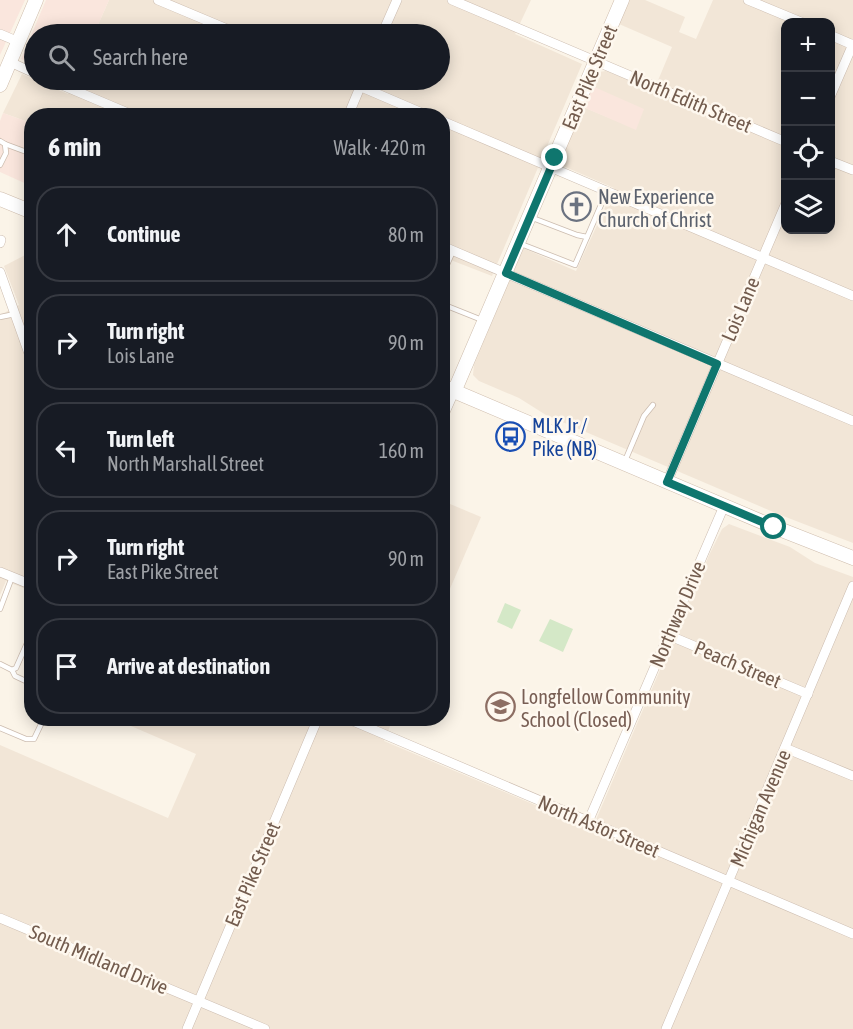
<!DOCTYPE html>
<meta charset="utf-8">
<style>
:root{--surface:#171b24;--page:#242831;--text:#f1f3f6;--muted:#9ea1a6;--line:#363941}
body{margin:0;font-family:"Asap Condensed",sans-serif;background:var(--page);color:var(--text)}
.controls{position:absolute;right:18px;top:18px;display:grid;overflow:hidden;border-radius:12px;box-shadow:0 3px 15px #0003}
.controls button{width:54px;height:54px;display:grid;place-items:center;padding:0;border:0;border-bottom:2px solid var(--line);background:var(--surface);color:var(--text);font:30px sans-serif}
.stop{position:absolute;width:18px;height:18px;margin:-14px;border:4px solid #0f766e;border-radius:50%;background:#fff}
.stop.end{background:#0f766e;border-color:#fff;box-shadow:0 2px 6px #0008}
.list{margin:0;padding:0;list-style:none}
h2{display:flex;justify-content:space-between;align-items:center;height:78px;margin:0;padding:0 24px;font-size:26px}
h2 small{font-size:20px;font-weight:400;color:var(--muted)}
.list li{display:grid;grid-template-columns:39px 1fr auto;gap:18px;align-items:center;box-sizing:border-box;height:96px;margin:0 12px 12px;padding:0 12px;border:2px solid var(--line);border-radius:24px}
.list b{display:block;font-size:22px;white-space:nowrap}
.list p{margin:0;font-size:20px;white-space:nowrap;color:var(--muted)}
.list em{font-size:20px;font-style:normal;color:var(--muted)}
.icon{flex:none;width:33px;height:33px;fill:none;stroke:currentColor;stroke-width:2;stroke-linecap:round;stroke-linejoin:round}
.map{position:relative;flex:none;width:853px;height:1029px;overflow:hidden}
.search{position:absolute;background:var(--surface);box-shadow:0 3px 15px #0003;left:24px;top:24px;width:426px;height:66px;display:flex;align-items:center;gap:15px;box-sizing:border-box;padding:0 21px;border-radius:33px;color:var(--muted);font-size:22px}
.panel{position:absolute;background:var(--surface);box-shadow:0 3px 15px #0003;left:24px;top:108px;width:426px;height:618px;border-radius:24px}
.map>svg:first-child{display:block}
</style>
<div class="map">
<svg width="853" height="1029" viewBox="0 0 853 1029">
<rect width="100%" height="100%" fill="#fbf4e8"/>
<g fill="#f2e6d7" fill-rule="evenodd">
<path d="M109,0H531L515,34L582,64L492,276L443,257L442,116H32L31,123L3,113L22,74L68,94L74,80H440V34H94Z"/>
<path d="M629,0H645L685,17L679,32L696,39L713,0H853V543L778,514L546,415L519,398L479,381L473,375L474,365L523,248L576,271L614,188L563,166L560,160L583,107L636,129L592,86L599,72L606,71L654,90L672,47L619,24ZM786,22H830V230H786Z"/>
<path d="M31,252V591L6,581L0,595V315L19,305L4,266Z"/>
<path d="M443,501L481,517L443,605Z"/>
<path d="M729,524L790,547L815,563L853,577V1029H0V745L168,818L196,754L124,723L126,719H393L384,741L592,829L710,553L722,529Z"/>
</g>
<g fill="#fae6dd">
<path d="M0,0H25L0,55Z"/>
<path d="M46,0H109L94,34H34V65L21,59Z"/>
<path d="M592,86L644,109L636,130L583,107Z"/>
<path d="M3,113L31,123V186L0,172V121Z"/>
</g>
<g fill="#d4e8c7">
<path d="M505,603L521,610L512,629L497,622Z"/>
<path d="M550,619L573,629L563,652L539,641Z"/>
</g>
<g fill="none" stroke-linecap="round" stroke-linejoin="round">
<defs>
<g id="lane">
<path d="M0,141L5,144L6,153L0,165"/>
<path d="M5,144L32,154"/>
<path d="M530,217L577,235L587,237"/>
<path d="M521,244L575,265L607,191"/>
<path d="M442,276L453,251"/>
<path d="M442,304L482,320"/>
<path d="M0,317L15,314"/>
<path d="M625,461L644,416L653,405"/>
<path d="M0,609L12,577"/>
<path d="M0,664L12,670L15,676L32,684"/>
<path d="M12,670L16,668L32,632"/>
<path d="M0,728L26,739H34L44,718"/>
</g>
<g id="street">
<path d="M158,0L239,34"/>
<path d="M452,0L786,142"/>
<path d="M748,0L801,22"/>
<path d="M0,34L19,42"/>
<path d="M382,34L397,0"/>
<path d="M830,35L853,45"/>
<path d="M10,62L34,73"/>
<path d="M50,80L135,116"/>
<path d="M345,80L429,116"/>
<path d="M830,97L853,44"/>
<path d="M348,116L363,80"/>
<path d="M442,121L853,296"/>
<path d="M830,161L853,170"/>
<path d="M0,243L1,240"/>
<path d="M442,246L853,421"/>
<path d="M0,272L32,362"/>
<path d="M442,419L454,392"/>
<path d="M667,482L786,203"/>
<path d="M0,572L32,585"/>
<path d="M668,635L808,694"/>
<path d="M346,718L853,934"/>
<path d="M785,748L853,776"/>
<path d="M588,822L724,506"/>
<path d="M0,918L265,1029"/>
<path d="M187,1029L318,718"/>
<path d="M666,1029L853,586"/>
</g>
<g id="secondary">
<path d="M0,85L36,0"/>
<path d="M0,199L32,212"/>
<path d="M442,386L774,527L853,558"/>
<path d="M454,392L622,0"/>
</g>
</defs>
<use href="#lane" stroke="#ccbcaf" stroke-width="6"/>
<use href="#street" stroke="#ccbcaf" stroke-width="10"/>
<use href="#secondary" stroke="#cfbdad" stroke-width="15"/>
<use href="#lane" stroke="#fff" stroke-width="4.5"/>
<use href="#street" stroke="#fff" stroke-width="9"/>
<use href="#secondary" stroke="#fff" stroke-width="14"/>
</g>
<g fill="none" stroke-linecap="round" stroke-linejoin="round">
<path stroke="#0f766e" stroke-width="8" d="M555,158L506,273L717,364L667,482L774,527"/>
</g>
<defs>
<symbol id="church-ring" viewBox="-11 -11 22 22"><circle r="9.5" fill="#fef8ef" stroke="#6b7280" stroke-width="1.5"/><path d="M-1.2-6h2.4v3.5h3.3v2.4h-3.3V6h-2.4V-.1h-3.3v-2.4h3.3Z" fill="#6b7280"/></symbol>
<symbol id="bus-ring" viewBox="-11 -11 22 22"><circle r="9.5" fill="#fef8ef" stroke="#1a4fb4" stroke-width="1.5"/><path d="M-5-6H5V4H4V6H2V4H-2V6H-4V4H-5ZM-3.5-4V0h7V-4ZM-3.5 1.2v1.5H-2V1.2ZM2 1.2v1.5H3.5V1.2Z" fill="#1a4fb4"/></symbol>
<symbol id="school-ring" viewBox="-11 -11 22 22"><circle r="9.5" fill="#fef8ef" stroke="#8d6e63" stroke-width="1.5"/><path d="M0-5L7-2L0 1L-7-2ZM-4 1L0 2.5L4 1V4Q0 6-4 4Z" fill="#8d6e63"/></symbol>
</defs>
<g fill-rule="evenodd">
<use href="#church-ring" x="560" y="190" width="33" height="33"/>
<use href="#bus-ring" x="494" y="420" width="33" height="33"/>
<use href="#school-ring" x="484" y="690" width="33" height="33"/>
</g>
<g text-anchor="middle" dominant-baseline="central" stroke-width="5" stroke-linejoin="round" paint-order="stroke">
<g font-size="20" fill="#735c4e" stroke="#fef8ef">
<text transform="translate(589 77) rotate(-67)">East Pike Street</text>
<text transform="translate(691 101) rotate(23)">North Edith Street</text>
<text transform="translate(740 309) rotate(-67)">Lois Lane</text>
<text transform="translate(677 614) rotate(-67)">Northway Drive</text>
<text transform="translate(738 664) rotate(23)">Peach Street</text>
<text transform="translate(760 808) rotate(-67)">Michigan Avenue</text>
<text transform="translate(599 826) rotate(23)">North Astor Street</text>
<text transform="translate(252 874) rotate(-67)">East Pike Street</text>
<text transform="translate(99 959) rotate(23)">South Midland Drive</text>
</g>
<g font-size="20" fill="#5b616d" stroke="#fef8ef" text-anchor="start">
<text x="598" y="196">New Experience<tspan x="598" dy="23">Church of Christ</tspan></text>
</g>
<g font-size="20" fill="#164399" stroke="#fef8ef" text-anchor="start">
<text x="532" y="425">MLK Jr /<tspan x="532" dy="23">Pike (NB)</tspan></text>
</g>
<g font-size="20" fill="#785e54" stroke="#fef8ef" text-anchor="start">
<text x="521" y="696">Longfellow Community<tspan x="521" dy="23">School (Closed)</tspan></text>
</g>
</g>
</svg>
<div class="controls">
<button>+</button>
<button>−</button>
<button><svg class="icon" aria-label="locate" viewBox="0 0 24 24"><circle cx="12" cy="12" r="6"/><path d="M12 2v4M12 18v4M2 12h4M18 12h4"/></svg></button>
<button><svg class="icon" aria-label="layers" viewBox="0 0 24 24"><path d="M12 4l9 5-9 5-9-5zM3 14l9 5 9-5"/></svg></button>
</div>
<div class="stop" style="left:774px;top:527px"></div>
<div class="stop end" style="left:555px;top:158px"></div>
<div class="search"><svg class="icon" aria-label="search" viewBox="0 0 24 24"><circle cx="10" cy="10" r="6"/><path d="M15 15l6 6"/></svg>Search here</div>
<section class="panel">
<h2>6 min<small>Walk · 420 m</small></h2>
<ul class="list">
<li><svg class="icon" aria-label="ahead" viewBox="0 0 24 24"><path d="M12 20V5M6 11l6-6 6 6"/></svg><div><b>Continue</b></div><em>80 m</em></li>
<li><svg class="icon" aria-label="right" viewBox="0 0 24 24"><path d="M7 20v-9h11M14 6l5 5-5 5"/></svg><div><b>Turn right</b><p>Lois Lane</p></div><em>90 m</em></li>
<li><svg class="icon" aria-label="left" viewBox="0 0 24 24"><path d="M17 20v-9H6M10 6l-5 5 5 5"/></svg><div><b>Turn left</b><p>North Marshall Street</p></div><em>160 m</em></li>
<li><svg class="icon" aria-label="right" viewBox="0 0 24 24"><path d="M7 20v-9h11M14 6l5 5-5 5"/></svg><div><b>Turn right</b><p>East Pike Street</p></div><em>90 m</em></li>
<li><svg class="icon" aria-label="arrive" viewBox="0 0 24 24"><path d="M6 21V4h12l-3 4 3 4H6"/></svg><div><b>Arrive at destination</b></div></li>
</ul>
</section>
</div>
